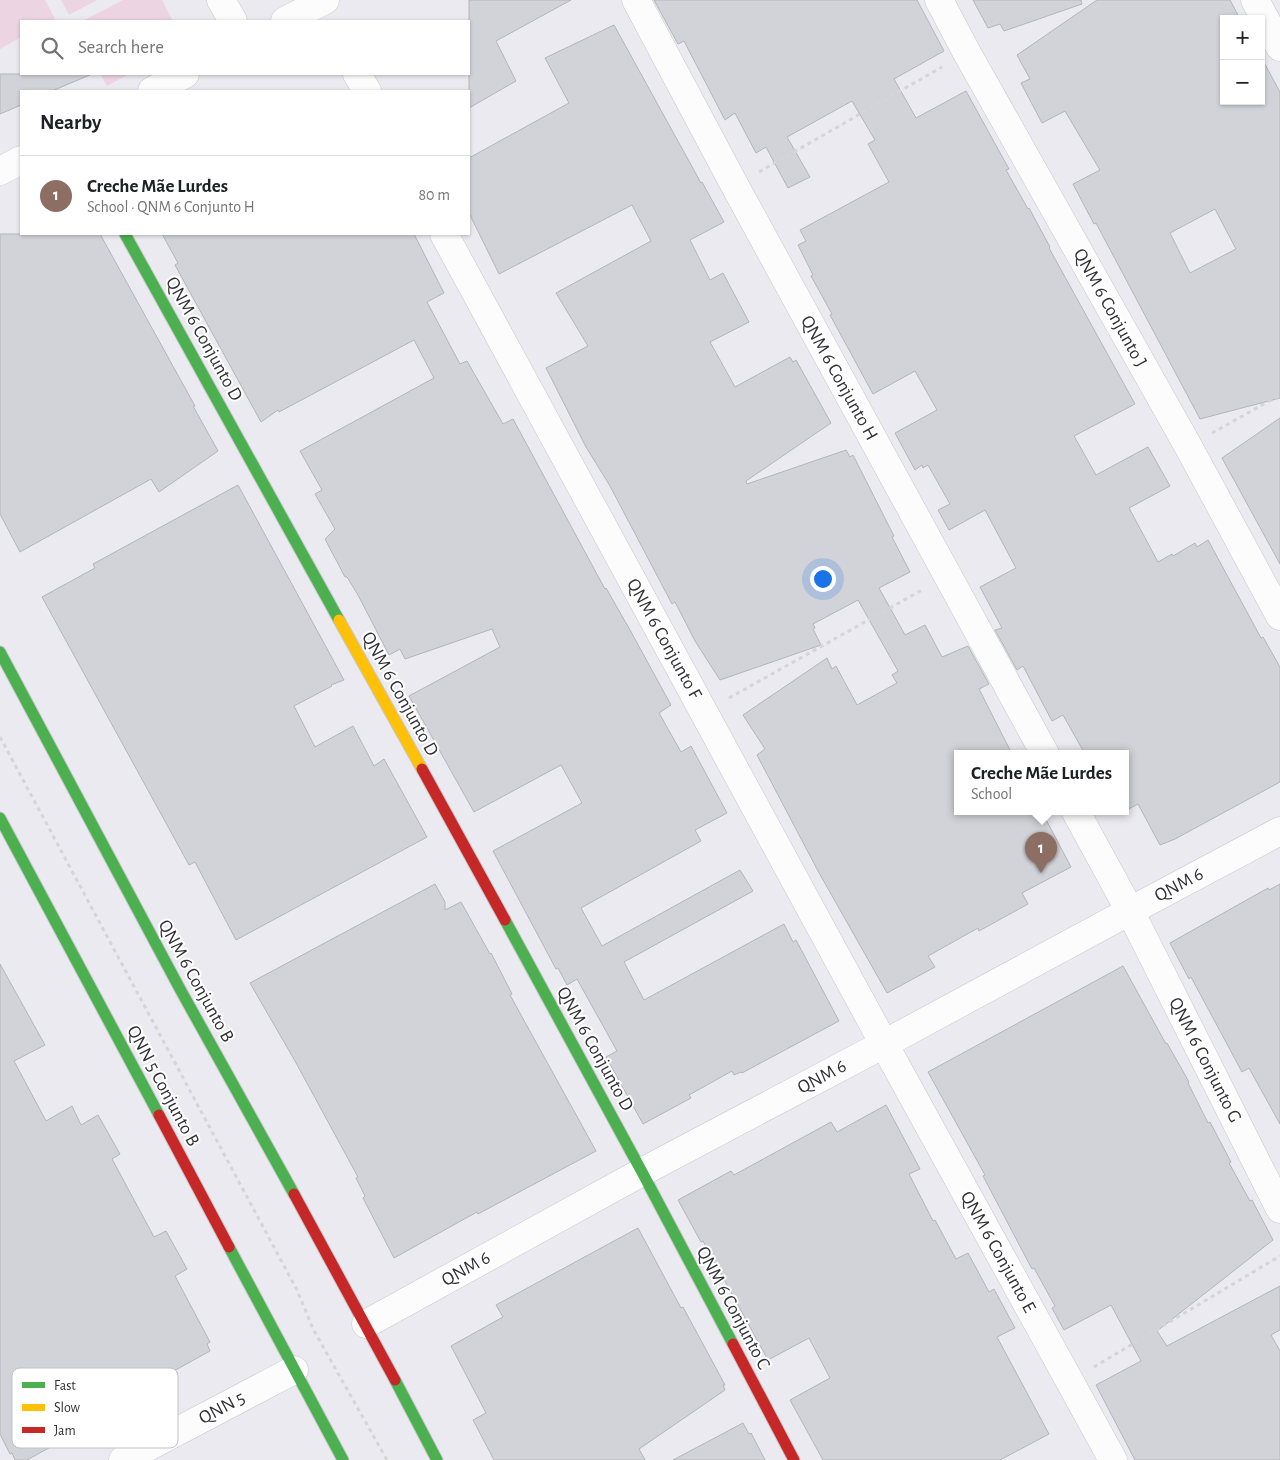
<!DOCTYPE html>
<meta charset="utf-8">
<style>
:root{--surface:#fff;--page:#f2f2f2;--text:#202124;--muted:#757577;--line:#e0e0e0;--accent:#1a73e8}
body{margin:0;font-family:"Alegreya Sans",sans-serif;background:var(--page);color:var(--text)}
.controls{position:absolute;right:15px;top:15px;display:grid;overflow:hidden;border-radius:0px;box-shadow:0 1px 4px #0004}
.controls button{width:45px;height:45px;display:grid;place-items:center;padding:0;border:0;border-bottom:1px solid var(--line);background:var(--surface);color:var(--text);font:25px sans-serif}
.you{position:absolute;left:822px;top:578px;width:18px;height:18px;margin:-12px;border:4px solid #fff;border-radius:50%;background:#1a73e8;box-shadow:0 0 0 8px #1a73e833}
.badge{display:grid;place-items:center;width:32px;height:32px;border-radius:50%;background:var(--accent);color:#fff;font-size:16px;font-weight:700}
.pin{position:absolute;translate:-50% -41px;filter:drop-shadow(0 1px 2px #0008)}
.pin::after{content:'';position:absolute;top:26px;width:18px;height:15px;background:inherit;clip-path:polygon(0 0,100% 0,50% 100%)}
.popup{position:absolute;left:954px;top:750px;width:175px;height:65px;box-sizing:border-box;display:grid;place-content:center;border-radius:0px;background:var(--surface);filter:drop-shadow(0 1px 4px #0005);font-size:16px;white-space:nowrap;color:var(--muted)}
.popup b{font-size:19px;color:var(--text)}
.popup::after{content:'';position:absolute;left:50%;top:100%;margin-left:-10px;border:10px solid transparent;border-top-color:var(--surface)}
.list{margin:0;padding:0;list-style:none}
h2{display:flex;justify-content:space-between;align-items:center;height:65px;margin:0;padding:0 20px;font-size:21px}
h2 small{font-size:16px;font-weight:400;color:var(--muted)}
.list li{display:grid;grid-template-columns:32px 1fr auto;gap:15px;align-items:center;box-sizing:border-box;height:80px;padding:0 20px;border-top:1px solid var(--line)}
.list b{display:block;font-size:19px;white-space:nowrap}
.list p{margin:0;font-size:16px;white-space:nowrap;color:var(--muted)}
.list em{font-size:16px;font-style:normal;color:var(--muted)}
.icon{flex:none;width:28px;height:28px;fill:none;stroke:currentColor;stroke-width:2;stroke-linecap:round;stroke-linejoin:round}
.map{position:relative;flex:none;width:1280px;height:1460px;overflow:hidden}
.search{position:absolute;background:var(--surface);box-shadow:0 1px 4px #0004;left:20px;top:20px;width:450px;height:55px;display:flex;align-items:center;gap:12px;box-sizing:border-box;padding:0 18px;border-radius:0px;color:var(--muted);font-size:19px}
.panel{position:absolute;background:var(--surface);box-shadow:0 1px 4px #0004;left:20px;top:90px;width:450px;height:145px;border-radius:0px}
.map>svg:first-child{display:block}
</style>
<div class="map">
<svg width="1280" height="1460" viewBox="0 0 1280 1460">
<rect width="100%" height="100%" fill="#eaeaf0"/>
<g fill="#ecd4e2">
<path d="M0,0H45L55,19L51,21H21V37L0,49Z"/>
<path d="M61,0H97L69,15Z"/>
<path d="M123,0H162L173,21H83Z"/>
<path d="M100,74H129L107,86Z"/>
</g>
<g fill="#d2d3d8" stroke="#b4b5ba" fill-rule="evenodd">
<path d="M469,0H571L496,41L516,81L469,108Z"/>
<path d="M654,0H917L944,51L894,79L916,118L966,91L988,131L1009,169L1006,170L1028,209L1029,208L1050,247L1049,248L1135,404L1074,436L1096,475L1148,447L1170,486L1129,508L1158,562L1172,554L1173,556L1195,543L1197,547L1208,540L1261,638L1263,637L1280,667V782L1175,839L1160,845L1138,804L1125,811V754H1085L1063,715L1052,721L1023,666L1017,670L995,630L1002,628L980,587L1016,568L985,510L949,530L938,510L950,504L928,465L923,468L922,465L915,470L895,433L937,410L915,371L873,394L830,315L832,314L811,276L813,275L798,245L806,241L800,230L889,182L868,144L875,140L852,101L787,137L810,177L788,188L766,147L756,153L735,113L725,120L684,41L678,44Z"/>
<path d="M973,0H1081L1082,4L1004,31L1000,24L988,28Z"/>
<path d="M1097,0H1230L1240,19H1224V101H1261V57L1280,92V398L1200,419L1096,223L1094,224L1073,184L1100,170L1065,111L1042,123L1021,83L1030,79L1017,55ZM1215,209L1236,249L1190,273L1170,233Z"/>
<path d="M614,25L701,183L702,182L724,222L690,240L710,280L723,273L749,322L710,342L735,387L790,357L793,362L796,360L831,423L746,481L747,484L846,450L850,457L853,455L894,536L892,537L910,572L879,588L905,635L925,625L942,657L968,646L989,684L979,689L1012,754H957V812H1042L1071,867L1022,893L1028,904L979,931L978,928L928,956L935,967L887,993L818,871L757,755L765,749L743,715L827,658L832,669L836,666L857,705L897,683L892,675L898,671L858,600L813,624L815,628L813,629L821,645L720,680L695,641L675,602L672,604L610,486L586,447L546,368L588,346L556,293L651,241L632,205L499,274L469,213V158L569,103L545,58Z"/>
<path d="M0,74H92L52,91H21V105L0,114Z"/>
<path d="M0,234H100L195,406H193L218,451L159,492L151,479L20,552L0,514Z"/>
<path d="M162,234H414L444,293L427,302L460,364L467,361L503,424L513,419L605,589L606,588L630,630L671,705L659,713L681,752L691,746L727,813L695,830L701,841L581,908L602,946L740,870L753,891L624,962L644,1000L784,924L793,942L796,940L839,1021L742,1073L741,1072L734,1075L732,1071L689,1095L691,1098L643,1124L606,1057L617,1051L577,979L567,985L558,968L556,969L493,851L582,803L561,765L474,812L409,696L500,647L492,629L405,659L400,649L389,655L358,595L347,577H345L325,539L335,529L315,494L322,490L300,451L434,378L414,340L279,412L278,410L261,422L175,265L178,263Z"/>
<path d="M1280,418V564L1222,458Z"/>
<path d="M238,485L344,680L331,685L332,686L294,706L315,747L353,726L374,766L384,759L427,837L236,940L195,862L189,865L42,597L95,568L93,564Z"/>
<path d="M435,884L445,902V910L461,902L490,954L491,953L512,994L510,995L596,1151L478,1214L477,1212L394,1258L363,1198L365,1196L356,1178L358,1177L295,1061L250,983Z"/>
<path d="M1280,884V1124L1249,1068L1242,1072L1191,977L1189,979L1170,943L1268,888L1269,890Z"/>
<path d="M0,964L45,1045L14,1061L46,1121L72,1106L81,1125L98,1115L120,1154L112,1159L154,1237L166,1231L187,1269L175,1276L210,1342L207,1344L210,1351L161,1378L165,1384L27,1460H15L12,1453L10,1454L0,1434Z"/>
<path d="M1123,966L1166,1044L1167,1043L1189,1082L1188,1083L1208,1123L1210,1122L1231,1162L1229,1163L1250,1201L1252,1200L1273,1240L1157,1331L1167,1346L1280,1286V1330L1271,1335L1280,1351V1460H1135L1096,1385L1141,1361L1111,1305L1064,1330L1052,1308L1055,1306L1034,1268L1032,1269L983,1176L985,1175L928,1072Z"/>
<path d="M886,1105L920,1169L909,1174L933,1221L935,1220L956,1259L968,1253L989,1292L994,1289L1015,1328L997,1337L1049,1434L1000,1460H823L790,1400L830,1378L809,1338L768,1360L703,1241L701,1242L678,1200L731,1171L734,1175L831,1122L837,1132Z"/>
<path d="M638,1228L681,1308L683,1307L725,1385H723L725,1390L639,1449L645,1460H494L473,1420L486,1413L451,1346L503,1317L496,1305Z"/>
<path d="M743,1423L749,1434L751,1433L765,1460H673Z"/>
</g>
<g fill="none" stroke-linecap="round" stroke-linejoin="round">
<defs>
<g id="street">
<path d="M221,0L233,21"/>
<path d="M636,0L735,186L1045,754"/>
<path d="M939,0L967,53L1188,446L1280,616"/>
<path d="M1255,0L1280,47"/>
<path d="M285,21L325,0"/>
<path d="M357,74L367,91"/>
<path d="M152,91L185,74"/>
<path d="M0,171L21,160"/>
<path d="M444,234L884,1044L1113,1460"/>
<path d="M1076,812L1130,911L1280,1209"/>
<path d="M366,1324L642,1172L884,1044L1130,911L1280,831"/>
<path d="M123,1460L294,1370"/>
</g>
<g id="fast">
<path d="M125,234L339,620"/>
<path d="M0,652L180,989L294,1194"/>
<path d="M0,818L159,1115"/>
<path d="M505,920L642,1172L733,1344"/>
<path d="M229,1247L343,1460"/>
<path d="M395,1380L437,1460"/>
</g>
<path id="slow" d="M339,620L422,769"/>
<g id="jam">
<path d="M422,769L505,920"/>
<path d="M159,1115L229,1247"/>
<path d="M294,1194L395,1380"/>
<path d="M733,1344L794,1460"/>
</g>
</defs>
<use href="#street" stroke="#c8c8cd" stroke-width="29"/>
<use href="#fast" stroke="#c8c8cd" stroke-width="13"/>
<use href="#slow" stroke="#c8c8cd" stroke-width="13"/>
<use href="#jam" stroke="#c8c8cd" stroke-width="13"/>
<g stroke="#d5d5d6" stroke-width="3" stroke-dasharray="4 4" stroke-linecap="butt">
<path d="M759,172L942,67"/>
<path d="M1212,433L1280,395"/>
<path d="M729,698L922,590"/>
<path d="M0,737L297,1290L313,1329L387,1460"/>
<path d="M1094,1367L1280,1256"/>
</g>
<use href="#street" stroke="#fcfcfd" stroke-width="28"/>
<use href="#fast" stroke="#4caf50" stroke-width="11"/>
<use href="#slow" stroke="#ffc107" stroke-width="11"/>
<use href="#jam" stroke="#c62828" stroke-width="11"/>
</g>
<g text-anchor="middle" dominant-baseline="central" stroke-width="4" stroke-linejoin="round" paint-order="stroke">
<g font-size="19" fill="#313135" stroke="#fff">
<text transform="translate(1110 308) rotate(61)">QNM 6 Conjunto J</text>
<text transform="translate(204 339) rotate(61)">QNM 6 Conjunto D</text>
<text transform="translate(839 378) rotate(61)">QNM 6 Conjunto H</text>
<text transform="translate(664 639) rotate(61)">QNM 6 Conjunto F</text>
<text transform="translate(400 694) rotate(61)">QNM 6 Conjunto D</text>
<text transform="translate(1179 885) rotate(-28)">QNM 6</text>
<text transform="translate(196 981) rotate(61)">QNM 6 Conjunto B</text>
<text transform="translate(595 1049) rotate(61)">QNM 6 Conjunto D</text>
<text transform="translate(1205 1060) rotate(63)">QNM 6 Conjunto G</text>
<text transform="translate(822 1077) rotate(-28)">QNM 6</text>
<text transform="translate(163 1086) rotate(62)">QNN 5 Conjunto B</text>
<text transform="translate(998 1252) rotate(61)">QNM 6 Conjunto E</text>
<text transform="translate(466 1269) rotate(-29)">QNM 6</text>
<text transform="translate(733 1308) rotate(62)">QNM 6 Conjunto C</text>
<text transform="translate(222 1408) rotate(-28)">QNN 5</text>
</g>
</g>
<rect x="12" y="1368" width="166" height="80" rx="8" fill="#fff" stroke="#c1c1c2" stroke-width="1"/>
<rect x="22" y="1382" width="23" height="6" fill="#4caf50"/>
<rect x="22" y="1404" width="23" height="7" fill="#ffc107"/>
<rect x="22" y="1427" width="23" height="6" fill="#c62828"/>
<g font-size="14" fill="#313135">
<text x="54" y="1390">Fast</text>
<text x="54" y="1412">Slow</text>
<text x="54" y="1435">Jam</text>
</g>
</svg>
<div class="controls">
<button>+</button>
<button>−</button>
</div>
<div class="you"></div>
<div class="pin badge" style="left:1041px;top:873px;background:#8d6e63">1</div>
<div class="popup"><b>Creche Mãe Lurdes</b>School</div>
<div class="search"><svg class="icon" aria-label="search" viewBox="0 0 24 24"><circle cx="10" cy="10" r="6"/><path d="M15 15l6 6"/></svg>Search here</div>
<section class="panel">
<h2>Nearby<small></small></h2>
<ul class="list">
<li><span class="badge" style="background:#8d6e63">1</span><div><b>Creche Mãe Lurdes</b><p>School · QNM 6 Conjunto H</p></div><em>80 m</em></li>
</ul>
</section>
</div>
